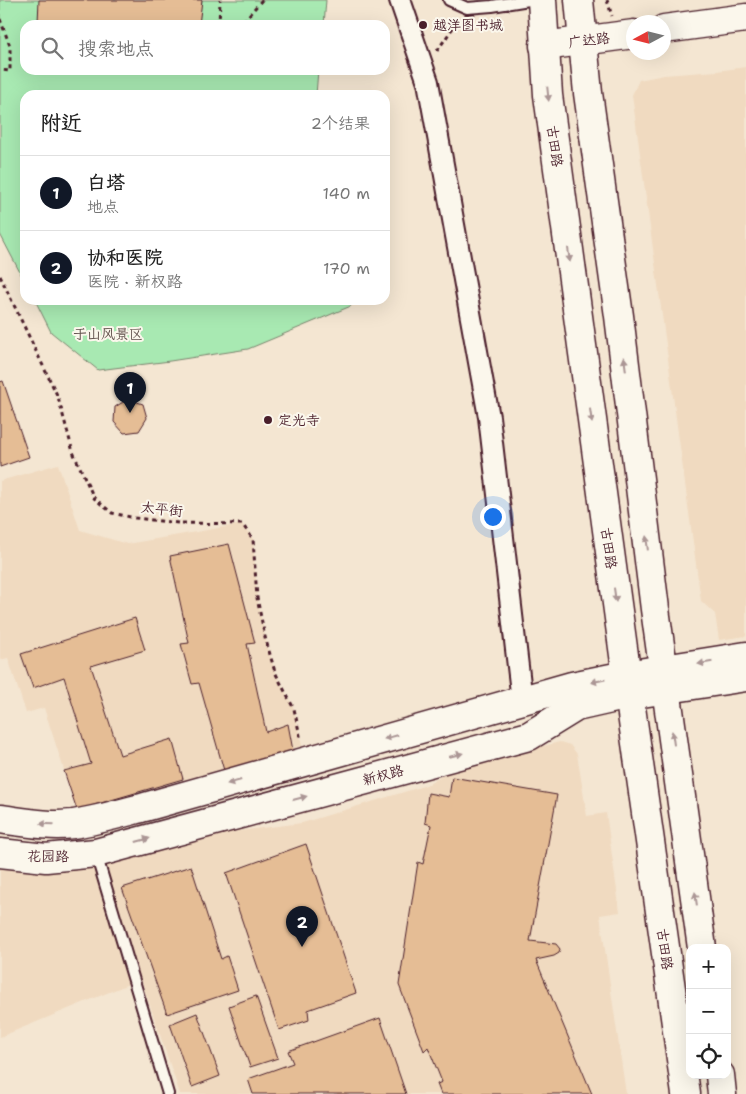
<!DOCTYPE html>
<html lang="zh">
<meta charset="utf-8">
<style>
:root{--surface:#fff;--page:#f2f2f2;--text:#222;--muted:#767676;--line:#e0e0e0;--accent:#111827}
body{margin:0;font-family:"Shantell Sans","LXGW WenKai TC",sans-serif;background:var(--page);color:var(--text)}
.controls{position:absolute;right:15px;bottom:15px;display:grid;overflow:hidden;border-radius:10px;box-shadow:0 5px 20px #0002}
.controls button{width:45px;height:45px;display:grid;place-items:center;padding:0;border:0;border-bottom:1px solid var(--line);background:var(--surface);color:var(--text);font:25px sans-serif}
.compass{position:absolute;left:626px;top:15px;width:45px;height:45px;border-radius:50%;background:var(--surface);box-shadow:0 5px 20px #0002;rotate:263deg}
.you{position:absolute;left:492px;top:516px;width:18px;height:18px;margin:-12px;border:4px solid #fff;border-radius:50%;background:#1a73e8;box-shadow:0 0 0 8px #1a73e833}
.badge{display:grid;place-items:center;width:32px;height:32px;border-radius:50%;background:var(--accent);color:#fff;font-size:16px;font-weight:700}
.pin{position:absolute;translate:-50% -41px;filter:drop-shadow(0 1px 2px #0008)}
.pin::after{content:'';position:absolute;top:26px;width:18px;height:15px;background:inherit;clip-path:polygon(0 0,100% 0,50% 100%)}
.list{margin:0;padding:0;list-style:none}
h2{display:flex;justify-content:space-between;align-items:center;height:65px;margin:0;padding:0 20px;font-size:21px}
h2 small{font-size:16px;font-weight:400;color:var(--muted)}
.list li{display:grid;grid-template-columns:32px 1fr auto;gap:15px;align-items:center;box-sizing:border-box;height:75px;padding:0 20px;border-top:1px solid var(--line)}
.list b{display:block;font-size:19px;white-space:nowrap}
.list p{margin:0;font-size:16px;white-space:nowrap;color:var(--muted)}
.list em{font-size:16px;font-style:normal;color:var(--muted)}
.icon{flex:none;width:28px;height:28px;fill:none;stroke:currentColor;stroke-width:2;stroke-linecap:round;stroke-linejoin:round}
.map{position:relative;flex:none;width:746px;height:1094px;overflow:hidden}
.search{position:absolute;background:var(--surface);box-shadow:0 5px 20px #0002;left:20px;top:20px;width:370px;height:55px;display:flex;align-items:center;gap:12px;box-sizing:border-box;padding:0 18px;border-radius:15px;color:var(--muted);font-size:19px}
.panel{position:absolute;background:var(--surface);box-shadow:0 5px 20px #0002;left:20px;top:90px;width:370px;height:215px;border-radius:15px}
.map>svg:first-child{display:block}
</style>
<div class="map">
<svg width="746" height="1094" viewBox="0 0 746 1094">
<rect width="100%" height="100%" fill="#f4e6d2"/>
<filter id="ink" filterUnits="userSpaceOnUse"><feTurbulence type="fractalNoise" baseFrequency=".02" numOctaves="2"/><feDisplacementMap in="SourceGraphic" scale="10" xChannelSelector="R" yChannelSelector="G"/><feConvolveMatrix kernelMatrix="1 2 1 2 8 2 1 2 1" color-interpolation-filters="sRGB"/></filter>
<g filter="url(#ink)">
<g fill="#f0dac0">
<path d="M746,67V636L719,640L715,614L701,601L632,95L639,80L664,75L717,71Z"/>
<path d="M58,464L80,530L127,544L242,524L253,539L257,598L265,637L275,672L294,709L302,746L77,810L44,708L26,713L8,658L0,660V481Z"/>
<path d="M560,742L570,745L577,754L587,816L606,813L620,912L600,915L626,1094H180L141,979L0,1037V866L57,872L120,862L214,834L302,823L427,785L457,767Z"/>
</g>
<g fill="#a8e9b2" stroke="#79846e">
<path d="M0,0H326L324,25H25V70H318L316,95H25V282L0,234Z"/>
<path d="M35,300H350L351,306L248,349L170,361L98,370L51,332Z"/>
</g>
<g fill="#e5bd95" stroke="#4a1f2b">
<path d="M39,0H202L199,25H64L38,22Z"/>
<path d="M3,381L29,457L0,467V382Z"/>
<path d="M128,399L143,404L147,418L139,431L124,433L114,422L115,407Z"/>
<path d="M229,544L255,643L247,644L266,732L288,724L294,756L225,774L199,683L192,684L181,644L189,643L170,556Z"/>
<path d="M135,618L145,650L91,666L120,755L172,739L183,779L77,810L64,771L91,764L64,677L33,688L21,654Z"/>
<path d="M452,777L557,795L530,941L556,944L560,949L559,953L554,956L536,960L592,1094H441L437,1084L442,1082L428,1047L424,1051L399,985L418,862L423,864L431,825L425,823L428,793L449,797Z"/>
<path d="M306,844L356,993L308,1010L309,1020L279,1030L226,873Z"/>
<path d="M191,866L221,959L227,956L238,990L167,1014L122,888Z"/>
<path d="M256,996L278,1058L250,1067L229,1006Z"/>
<path d="M197,1013L220,1076L192,1087L170,1024Z"/>
<path d="M380,1018L406,1094H253L248,1079L293,1063L288,1051Z"/>
</g>
<g fill="none" stroke-linecap="round" stroke-linejoin="round">
<defs>
<g id="lane">
<path d="M449,0L467,8L492,6L529,0"/>
<path d="M96,854L168,1094"/>
</g>
<path id="street" d="M400,0L428,82L489,417L522,701"/>
<g id="secondary">
<path d="M664,29L746,18"/>
<path d="M544,46L634,34"/>
<path d="M0,819C24,822 50,827 73,824C98,820 122,813 145,807L572,686L626,675L746,656"/>
<path d="M0,853L46,858L96,853L529,736L576,707L629,695L746,677"/>
</g>
<g id="primary">
<path d="M542,0L548,95L634,729L686,1094"/>
<path d="M579,0L588,93L619,316L655,609L702,948"/>
<path d="M720,1075L722,1094"/>
</g>
</defs>
<use href="#lane" stroke="#4a1f2b" stroke-width="14"/>
<use href="#street" stroke="#4a1f2b" stroke-width="24"/>
<use href="#secondary" stroke="#4a1f2b" stroke-width="31"/>
<use href="#primary" stroke="#4a1f2b" stroke-width="31"/>
<g stroke="#4a1f2b" stroke-width="3" stroke-dasharray="4 4" stroke-linecap="butt">
<path d="M607,0L612,16"/>
<path d="M0,19L10,46V71L0,70"/>
<path d="M219,25L220,0"/>
<path d="M225,25L229,19L241,24L262,0"/>
<path d="M437,51L459,19"/>
<path d="M0,276L58,397L73,452L94,498L112,513L135,518L178,523L242,524L253,539L257,598L265,637L275,672L294,709L301,740"/>
</g>
<use href="#lane" stroke="#fbf7ec" stroke-width="10"/>
<use href="#street" stroke="#fbf7ec" stroke-width="20"/>
<use href="#secondary" stroke="#fbf7ec" stroke-width="28"/>
<use href="#primary" stroke="#fbf7ec" stroke-width="28"/>
</g>
<defs><path id="oneway-solid" d="M-6-.8H1V-3.2L6.5 0L1 3.2V.8H-6Z" transform="scale(1.25)"/></defs>
<g fill="#ab9695">
<use href="#oneway-solid" transform="translate(548 94) rotate(84)"/>
<use href="#oneway-solid" transform="translate(569 255) rotate(82)"/>
<use href="#oneway-solid" transform="translate(625 364) rotate(-97)"/>
<use href="#oneway-solid" transform="translate(591 416) rotate(82)"/>
<use href="#oneway-solid" transform="translate(647 543) rotate(-97)"/>
<use href="#oneway-solid" transform="translate(615 595) rotate(82)"/>
<use href="#oneway-solid" transform="translate(705 663) rotate(171)"/>
<use href="#oneway-solid" transform="translate(598 681) rotate(169)"/>
<use href="#oneway-solid" transform="translate(391 737) rotate(164)"/>
<use href="#oneway-solid" transform="translate(673 738) rotate(-98)"/>
<use href="#oneway-solid" transform="translate(456 755) rotate(-15)"/>
<use href="#oneway-solid" transform="translate(234 782) rotate(164)"/>
<use href="#oneway-solid" transform="translate(300 798) rotate(-15)"/>
<use href="#oneway-solid" transform="translate(47 824) rotate(-179)"/>
<use href="#oneway-solid" transform="translate(143 840) rotate(-15)"/>
<use href="#oneway-solid" transform="translate(696 899) rotate(-98)"/>
</g>
</g>
<g fill="#4a1f2b" stroke="#fbf7ec" stroke-width="2">
<circle cx="423" cy="25" r="5"/>
<circle cx="268" cy="420" r="5"/>
</g>
<g text-anchor="middle" dominant-baseline="central" stroke-width="4" stroke-linejoin="round" paint-order="stroke">
<g font-size="14" fill="#4a1f2b" stroke="#fbf7ec" text-anchor="start">
<text x="433" y="25">越洋图书城</text>
<text x="278" y="420">定光寺</text>
</g>
<g font-size="14" fill="#4a1f2b" stroke="#fbf7ec">
<text transform="translate(589 40) rotate(-7)">广达路</text>
<text transform="translate(555 146) rotate(82)">古田路</text>
<text transform="translate(162 509) rotate(6)">太平街</text>
<text transform="translate(609 548) rotate(82)">古田路</text>
<text transform="translate(383 775) rotate(-15)">新权路</text>
<text transform="translate(48 856) rotate(1)">花园路</text>
<text transform="translate(665 949) rotate(82)">古田路</text>
</g>
<g font-size="14" fill="#62524d" stroke="#fbf7ec">
<text x="108" y="334">于山风景区</text>
</g>
</g>
</svg>
<div class="controls">
<button>+</button>
<button>−</button>
<button><svg class="icon" aria-label="locate" viewBox="0 0 24 24"><circle cx="12" cy="12" r="6"/><path d="M12 2v4M12 18v4M2 12h4M18 12h4"/></svg></button>
</div>
<svg class="compass" viewBox="-18 -18 36 36"><path d="M0-13l5 13h-10z" fill="#e53935"/><path d="M0 13l5-13h-10z" fill="#767676"/></svg>
<div class="you"></div>
<div class="pin badge" style="left:130px;top:413px">1</div>
<div class="pin badge" style="left:302px;top:947px">2</div>
<div class="search"><svg class="icon" aria-label="search" viewBox="0 0 24 24"><circle cx="10" cy="10" r="6"/><path d="M15 15l6 6"/></svg>搜索地点</div>
<section class="panel">
<h2>附近<small>2个结果</small></h2>
<ul class="list">
<li><span class="badge">1</span><div><b>白塔</b><p>地点</p></div><em>140 m</em></li>
<li><span class="badge">2</span><div><b>协和医院</b><p>医院 · 新权路</p></div><em>170 m</em></li>
</ul>
</section>
</div>
